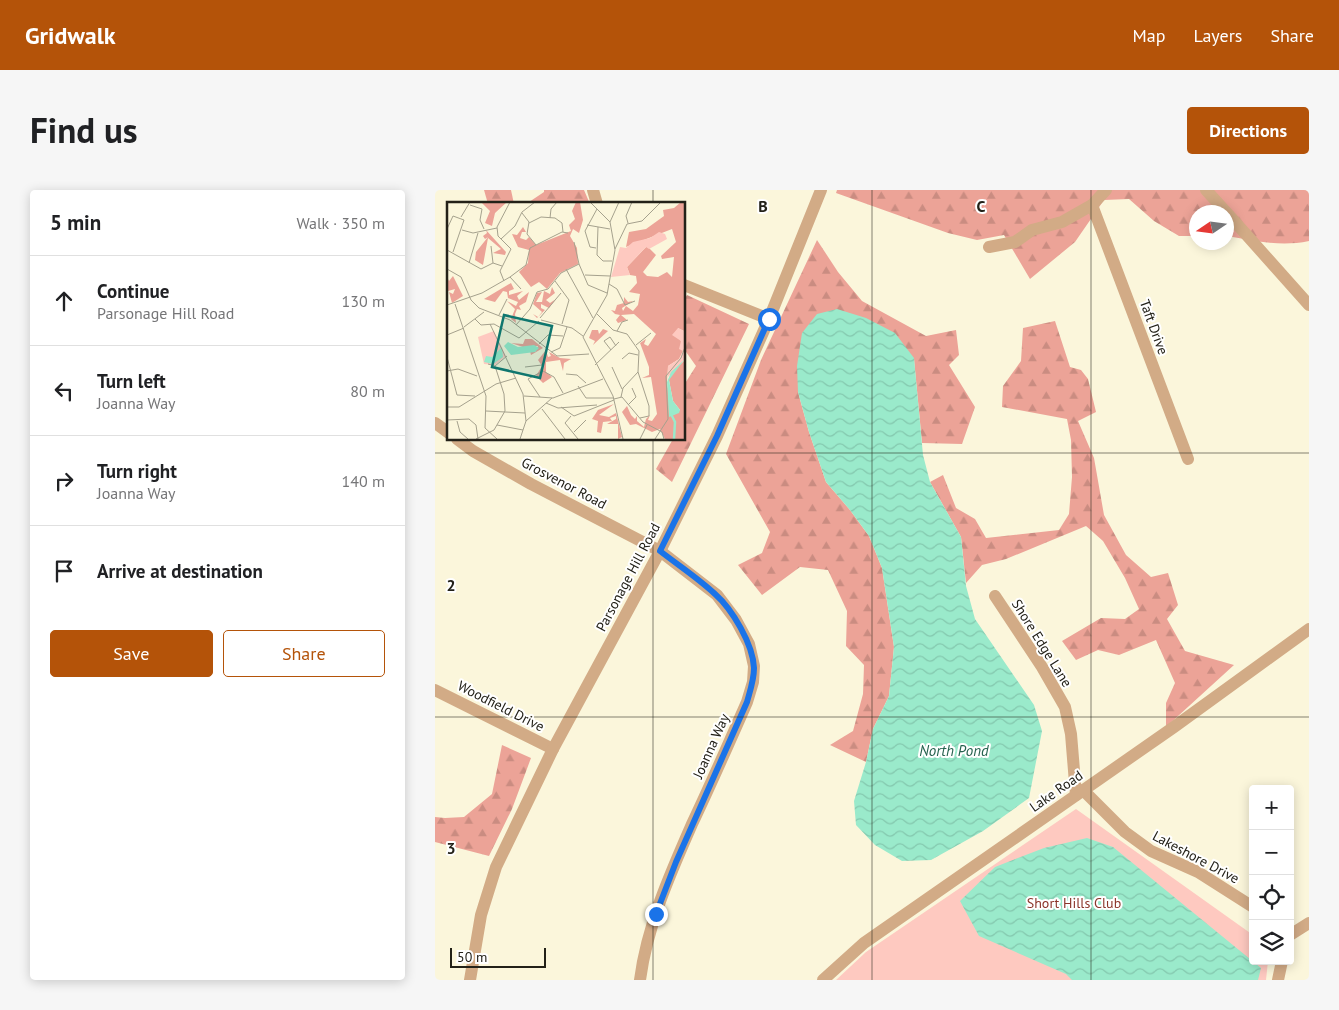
<!DOCTYPE html>
<meta charset="utf-8">
<style>
:root{--surface:#fff;--page:#f6f6f6;--text:#202124;--muted:#757577;--line:#e0e0e0;--accent:#b45309}
body{margin:0;font-family:"PT Sans",sans-serif;background:var(--page);color:var(--text)}
.controls{position:absolute;right:15px;bottom:15px;display:grid;overflow:hidden;border-radius:5px;box-shadow:0 2px 12px #0003}
.controls button{width:45px;height:45px;display:grid;place-items:center;padding:0;border:0;border-bottom:1px solid var(--line);background:var(--surface);color:var(--text);font:25px sans-serif}
.compass{position:absolute;left:754px;top:15px;width:45px;height:45px;border-radius:50%;background:var(--surface);box-shadow:0 2px 12px #0003;rotate:257deg}
.scale{position:absolute;left:15px;bottom:12px;width:96px;box-sizing:border-box;padding-left:5px;border:2px solid #232118;border-top:0;font-size:14px;line-height:18px;white-space:nowrap;color:#232118;-webkit-text-stroke:4px #fff;paint-order:stroke}
.stop{position:absolute;width:15px;height:15px;margin:-11px;border:4px solid #1a73e8;border-radius:50%;background:#fff}
.stop.end{background:#1a73e8;border-color:#fff;box-shadow:0 1px 5px #0008}
.list{margin:0;padding:0;list-style:none}
h2{display:flex;justify-content:space-between;align-items:center;height:65px;margin:0;padding:0 20px;font-size:21px}
h2 small{font-size:16px;font-weight:400;color:var(--muted)}
.list li{display:grid;grid-template-columns:32px 1fr auto;gap:15px;align-items:center;box-sizing:border-box;height:90px;padding:0 20px;border-top:1px solid var(--line)}
.list b{display:block;font-size:19px;white-space:nowrap}
.list p{margin:0;font-size:16px;white-space:nowrap;color:var(--muted)}
.list em{font-size:16px;font-style:normal;color:var(--muted)}
.actions{display:flex;gap:10px;padding:15px 20px}
.actions a{flex:1;padding:11px 0;border:1px solid var(--accent);border-radius:5px;text-align:center;font-size:18px;color:var(--accent)}
.actions .main{background:var(--accent);color:#fff}
.icon{flex:none;width:28px;height:28px;fill:none;stroke:currentColor;stroke-width:2;stroke-linecap:round;stroke-linejoin:round}
.map{position:relative;flex:none;width:874px;height:790px;overflow:hidden;border-radius:5px}
header{display:flex;align-items:center;gap:30px;box-sizing:border-box;height:70px;padding:0 25px;background:var(--accent);color:#fff}
header strong{font-size:24px}
nav{display:flex;gap:28px;margin-inline-start:auto;font-size:18px}
.intro{display:flex;align-items:center;justify-content:space-between;box-sizing:border-box;height:120px;padding:0 30px}
h1{margin:0;font-size:35px}
.button{padding:12px 22px;border-radius:5px;background:var(--accent);color:#fff;font-size:18px;font-weight:700}
main{display:flex;gap:30px;padding:0 30px}
aside{flex:1;background:var(--surface);border-radius:5px;box-shadow:0 2px 12px #0003}
.map>svg:first-child{display:block}
</style>
<header>
<strong>Gridwalk</strong>
<nav><a>Map</a><a>Layers</a><a>Share</a></nav>
</header>
<div class="intro"><h1>Find us</h1><a class="button">Directions</a></div>
<main>
<aside>
<h2>5 min<small>Walk · 350 m</small></h2>
<ul class="list">
<li><svg class="icon" aria-label="ahead" viewBox="0 0 24 24"><path d="M12 20V5M6 11l6-6 6 6"/></svg><div><b>Continue</b><p>Parsonage Hill Road</p></div><em>130 m</em></li>
<li><svg class="icon" aria-label="left" viewBox="0 0 24 24"><path d="M17 20v-9H6M10 6l-5 5 5 5"/></svg><div><b>Turn left</b><p>Joanna Way</p></div><em>80 m</em></li>
<li><svg class="icon" aria-label="right" viewBox="0 0 24 24"><path d="M7 20v-9h11M14 6l5 5-5 5"/></svg><div><b>Turn right</b><p>Joanna Way</p></div><em>140 m</em></li>
<li><svg class="icon" aria-label="arrive" viewBox="0 0 24 24"><path d="M6 21V4h12l-3 4 3 4H6"/></svg><div><b>Arrive at destination</b></div></li>
</ul>
<div class="actions"><a class="main">Save</a><a>Share</a></div>
</aside>
<div class="map">
<svg width="874" height="790" viewBox="0 0 874 790">
<defs>
<pattern id="forest-firs" width="22" height="20" patternUnits="userSpaceOnUse" patternTransform="scale(1.25)"><rect width="22" height="20" fill="#eca397"/><path d="M5 1l3.5 6h-7zM16 11l3.5 6h-7z" fill="#ca8c81"/></pattern>
<pattern id="water-waves" width="16" height="10" patternUnits="userSpaceOnUse" patternTransform="scale(1.25)"><rect width="16" height="10" fill="#9aeacb"/><path d="M0 5q4-4 8 0t8 0" fill="none" stroke="#84c8ae"/></pattern>
</defs>
<rect width="100%" height="100%" fill="#fbf6db"/>
<g fill="url(#forest-firs)">
<path d="M49,0H76L79,14H53Z"/>
<path d="M109,0H149L155,14H91L109,2Z"/>
<path d="M402,0H874V51C846,57 820,51 792,46V22H762L761,46H744L719,31L694,9L669,10L640,52L595,89L569,45L542,50L513,43L401,3Z"/>
<path d="M382,50L403,82L427,111L491,146L521,140L524,165L514,175L540,217L527,254L487,253L479,169L363,202L374,242L391,292L415,320L434,346L447,378L459,457L454,506L438,539L431,572L395,555L418,541L428,504L429,475L411,456L412,421L393,380L365,377L327,405L303,375L327,363L335,342L291,264L326,170Z"/>
<path d="M252,105L314,134L237,292L221,279L238,249H249V195L261,176L249,159V110Z"/>
<path d="M620,131L635,177L646,180L653,189L661,222L643,231L659,268L669,325L691,365L716,387L733,383L743,415L732,429L750,461L799,475L731,537V513L740,493L721,450L684,465L663,460L641,470L627,451L666,428L690,429L704,419L690,388L668,351L651,336L571,369L547,375L531,393L526,347L495,292L508,285L521,318L540,329L551,348L624,340L634,324L637,287L636,250L632,229L567,217L568,196L586,171L588,138Z"/>
<path d="M67,555L96,568L77,619L54,666L0,652V627L10,628L29,627L57,604Z"/>
</g>
<path fill="#fec9c0" d="M641,619L818,745V771H833L831,790H401L431,762Z"/>
<g fill="url(#water-waves)">
<path d="M402,119L431,128L460,143L479,168L488,265L495,292L526,347L531,396L540,429L599,515L607,541L594,608L548,641L496,670L467,671L440,655L421,635L419,611L431,572L438,539L454,506L459,457L447,378L434,346L415,320L391,292L374,242L363,202L362,176L367,143L382,124Z"/>
<path d="M652,648L678,657L826,778L823,790H637L631,784L544,746L525,711L560,677L609,658Z"/>
</g>
<g fill="none" stroke-linecap="round" stroke-linejoin="round">
<g stroke="#d2ab86" stroke-width="12">
<path d="M158,0L162,14"/>
<path d="M771,0L791,22"/>
<path d="M657,15L753,269"/>
<path d="M792,23L874,115"/>
<path d="M554,57L580,52L597,40L627,32L657,15L671,0"/>
<path d="M249,95L334,129"/>
<path d="M0,233L14,243"/>
<path d="M22,249L38,261L96,294L225,361L282,405L301,430L314,454L319,476L318,492L312,512C294,553 276,594 257,634C235,684 212,736 205,790"/>
<path d="M560,406L607,477L630,517L636,544L641,605"/>
<path d="M0,500L118,559"/>
<path d="M648,600L690,642L716,661L763,682L818,717"/>
<path d="M855,745L874,733"/>
<path d="M35,790L46,725L61,677L118,559L225,361L282,246L334,129L386,0"/>
<path d="M388,790L429,753L739,537L874,439"/>
<path d="M843,790L847,771"/>
</g>
</g>
<g fill="none" stroke-linecap="round" stroke-linejoin="round">
<path stroke="#1a73e8" stroke-width="6" d="M221,724L241,672L312,512C315,501 319,490 319,478C318,454 297,419 280,404C263,388 243,375 225,361L282,246L334,129"/>
</g>
<path fill="none" stroke="#232118" stroke-width="1" stroke-opacity="0.55" d="M218,0V14M437,0V790M656,0V790M218,249V790M0,263H874M0,527H874"/>
<g text-anchor="middle" dominant-baseline="central" stroke-width="4" stroke-linejoin="round" paint-order="stroke">
<g font-size="14" fill="#232118" stroke="#fff">
<text transform="translate(719 137) rotate(70)">Taft Drive</text>
<text transform="translate(129 293) rotate(28)">Grosvenor Road</text>
<text transform="translate(193 387) rotate(-62)">Parsonage Hill Road</text>
<text transform="translate(607 453) rotate(58)">Shore Edge Lane</text>
<text transform="translate(66 516) rotate(27)">Woodfield Drive</text>
<text transform="translate(276 556) rotate(-66)">Joanna Way</text>
<text transform="translate(621 601) rotate(-35)">Lake Road</text>
<text transform="translate(761 667) rotate(28)">Lakeshore Drive</text>
</g>
<g font-size="14" fill="#8b352a" stroke="#fff">
<text x="639" y="713">Short Hills Club</text>
</g>
<g font-size="15" font-style="italic" fill="#25624e" stroke="#fff">
<text x="519" y="560">North Pond</text>
</g>
</g>
<g transform="translate(12 12)">
<rect width="238" height="238" fill="#fbf6db"/>
<path d="M34,0H60L48,11L45,24L38,21L43,9ZM129,0H133L136,18L132,31L126,27L123,34L130,46L131,62L113,71L100,87L92,80L84,85L72,70L81,61L82,48L71,45L65,32L70,33L76,25L79,30H75L73,36L79,38L82,35L89,43L124,29L122,23L128,17L125,9ZM234,0H237V129L231,126L236,149L232,157L221,164L220,180L225,214L233,208L226,199L222,178L224,171L237,159V237H218L213,227L205,230L189,222L183,223L175,210L180,204L184,213L188,217L190,214V219L197,225L199,217L203,213L201,218L205,219L210,212L204,175L195,176L202,173V165L193,141L199,137L197,142L201,144L209,132L187,112L174,113L180,118L171,121L169,118L173,113L168,112L164,108L168,109L170,103L177,101V95L181,100L186,99L175,106L176,109L179,104L186,109L191,103L193,92L182,90L190,81L189,74L183,73L180,65L200,44L209,53L196,70L200,74L211,75L220,70L225,75L227,55L215,57L214,54L229,40L225,27L179,45L182,30L199,27L217,14L216,8L227,6ZM39,28L59,50L58,53L46,51L54,47L41,36L36,63L28,58L29,50L41,35L38,37L36,34L40,31ZM6,74L16,94L5,101L2,90L6,92L8,87L1,89L0,75L2,79ZM64,81L67,87L62,89V93L76,89L70,94L72,98L82,90L79,100L72,104L74,108L70,107L68,112L69,121L64,117L68,107L60,99L69,104L71,100L61,96L60,90L56,89L48,100L37,97ZM105,85L108,91L99,98L103,101L109,97L102,106L94,102V106L98,108L90,116L86,112L91,115L95,110L86,102L90,91L95,90L89,100H95L97,89L103,92ZM156,127L161,129L146,143L148,139L142,136L145,128H151L152,132ZM78,137H85L96,146L84,153L83,149L88,150L91,144L76,145L64,141L76,142ZM99,148L101,155L104,154L102,150L113,156L124,157L117,161L116,169L113,158L99,160V170L105,175L96,181L89,174L95,164L91,158ZM167,202L152,213L162,215L169,211L175,235L171,237V222H160L169,217V214L163,216L165,219L156,220L154,231L150,230L151,219L145,217L151,208Z" fill="#eca397"/>
<path d="M212,30L218,32L220,37L202,47L199,45L180,65L183,73L164,75L173,45L179,46L186,40L203,36ZM231,126L237,129V158L221,175V164L232,157L236,149L232,147L234,139L225,133ZM47,129L59,154L48,163L37,162L31,135Z" fill="#fec9c0"/>
<path d="M61,140L71,145L87,143L92,146L88,150L64,153L57,144ZM55,145L56,155L46,162L37,160L39,154L45,155ZM237,158L222,178L226,199L233,208L232,211L222,215L220,180L224,170Z" fill="#9aeacb"/>
<path fill="none" stroke="#9aeacb" stroke-width="2.5" d="M224,212L228,220L227,237"/>
<path fill="none" stroke="#a5a18d" stroke-width="1" d="M143,0L163,20M172,0L163,20L168,48L160,93L136,135L166,194L176,237M23,3L35,7L33,18L37,27M75,11L82,20L80,32L89,43M14,15L23,0M103,16L104,7L110,0M82,21L94,15L108,16L115,21L116,30M181,21L179,14L185,0M140,23L163,27M151,25L150,53L156,59H165M0,27L6,14L17,18L6,50M15,28L26,31L50,26M54,37L68,24L75,10L88,0M127,40L132,62M44,44L46,61M149,46L143,45L138,29L150,7M168,47L180,22L195,19L214,0M0,48L34,67L46,61L55,64M22,61L31,31M132,62L141,83L160,91M0,67L14,75L24,98L32,106L63,118L110,154L142,152M119,67L146,116M138,73L163,74M63,75L74,87M57,79L53,69L64,47L51,34L50,25L63,0M108,79L122,98L115,122M162,82L170,87L178,103L188,99M8,102L39,194L38,226L50,237M0,103L35,91L63,75L79,63L83,46L115,30L121,31M150,112L166,128L180,132L192,149L191,170L176,186L174,195M52,113L60,97M93,116L114,91M28,117L34,123L47,122L72,136L92,119M94,118L125,126L136,134M43,122L76,192L79,219M69,123L83,107L90,90L101,87L114,71L132,62M17,125L37,110M170,129L175,120L181,118M0,133L17,126M92,142L101,133L116,134M189,143L204,131M164,148L157,139L163,135L169,144M104,150L113,146L120,125M0,155L10,193L28,194M175,157L182,151L191,153M41,162L48,164L60,154M148,163L172,140M78,165L95,163M165,165L175,187M0,169L11,167L30,174M96,169L107,175L116,191M191,170L202,204V214L193,216M119,172L130,173L139,181M131,184L139,196H167M77,194L106,196L156,177M93,195L81,177L96,169M167,197L175,195L196,220L215,230L217,237M99,201L111,206L150,203M181,203L189,195L185,186M0,205H12L49,182L69,176M114,205L127,214L167,198M95,207L118,237M39,209L78,211M124,214L118,221L131,237M0,218L22,217L29,223L31,237M10,219L13,230L21,237M50,223L76,228M127,230L139,218M29,237L47,228L58,209L57,192L48,164M73,237L79,219L105,196M193,237L200,223M208,237L221,217L219,174L234,156L238,145"/>
<path fill="#0f766e" fill-opacity="0.15" stroke="#0f766e" stroke-width="2.5" d="M57,113L105,124L93,176L45,165Z"/>
<rect width="238" height="238" fill="none" stroke="#232118" stroke-width="2.5"/>
</g>
<g font-size="16" text-anchor="middle" font-weight="bold" fill="#232118" stroke="#fff" stroke-width="4" stroke-linejoin="round" paint-order="stroke">
<text x="328" y="22">B</text>
<text x="546" y="22">C</text>
<text x="16" y="401">2</text>
<text x="16" y="664">3</text>
</g>
</svg>
<div class="controls">
<button>+</button>
<button>−</button>
<button><svg class="icon" aria-label="locate" viewBox="0 0 24 24"><circle cx="12" cy="12" r="6"/><path d="M12 2v4M12 18v4M2 12h4M18 12h4"/></svg></button>
<button><svg class="icon" aria-label="layers" viewBox="0 0 24 24"><path d="M12 4l9 5-9 5-9-5zM3 14l9 5 9-5"/></svg></button>
</div>
<svg class="compass" viewBox="-18 -18 36 36"><path d="M0-13l5 13h-10z" fill="#e53935"/><path d="M0 13l5-13h-10z" fill="#757577"/></svg>
<div class="scale">50 m</div>
<div class="stop" style="left:334px;top:129px"></div>
<div class="stop end" style="left:221px;top:724px"></div>
</div>
</main>
